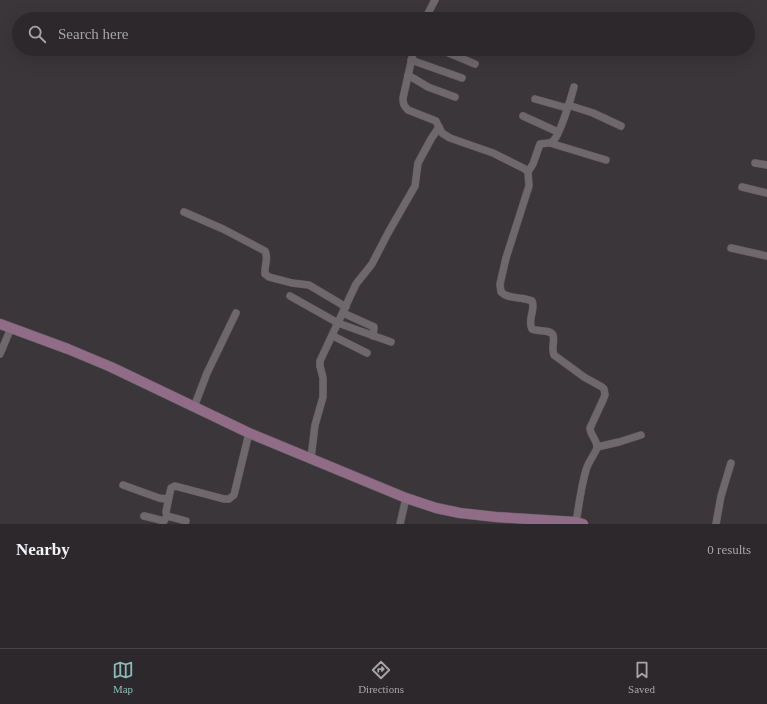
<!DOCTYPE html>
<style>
:root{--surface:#2c282b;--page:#343033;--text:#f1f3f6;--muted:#a6a6a9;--line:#484447;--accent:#8bbbb9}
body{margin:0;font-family:"Times New Roman",serif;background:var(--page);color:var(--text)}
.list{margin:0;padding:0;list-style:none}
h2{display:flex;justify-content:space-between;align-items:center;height:52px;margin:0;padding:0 16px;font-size:17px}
h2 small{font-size:13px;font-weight:400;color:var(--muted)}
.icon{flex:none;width:22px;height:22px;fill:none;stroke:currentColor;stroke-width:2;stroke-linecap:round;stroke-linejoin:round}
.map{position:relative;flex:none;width:767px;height:524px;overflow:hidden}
.search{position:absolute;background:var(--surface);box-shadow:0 4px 16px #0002;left:12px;right:12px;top:12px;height:44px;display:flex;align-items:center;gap:10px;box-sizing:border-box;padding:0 14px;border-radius:22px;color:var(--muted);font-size:15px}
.sheet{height:124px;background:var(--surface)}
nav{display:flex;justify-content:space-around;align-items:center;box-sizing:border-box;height:56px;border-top:1px solid var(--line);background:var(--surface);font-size:11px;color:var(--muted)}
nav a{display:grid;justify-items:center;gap:2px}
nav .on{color:var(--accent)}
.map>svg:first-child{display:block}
</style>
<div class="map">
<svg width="767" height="524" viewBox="0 0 767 524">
<rect width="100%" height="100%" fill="#3b3639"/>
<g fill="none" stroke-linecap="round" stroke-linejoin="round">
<defs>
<g id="minor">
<path d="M425,19L435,0"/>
<path d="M414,49L403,98C403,104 404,106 408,110L436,121L442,133L450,138L493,153L525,169L528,172L529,186L506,258L500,284L501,292C509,300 521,296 532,301C536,310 527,319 532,329C538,332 550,329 553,335C555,342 551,348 554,355L584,377L602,387L604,389L605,395L603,400L590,428C590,435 598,441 597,448C595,454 588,462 586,470C581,487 579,505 576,522"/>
<path d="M439,49L475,64"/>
<path d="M411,60L462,78"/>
<path d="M408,75L428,87L455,97"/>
<path d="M535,99L567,108"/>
<path d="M568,105L593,113L621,126"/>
<path d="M523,116L558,132"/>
<path d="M550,143L606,160"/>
<path d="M755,163L767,165"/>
<path d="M528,172L533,164L540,144C544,143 550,144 553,141C560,135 571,98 574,87"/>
<path d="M742,187L767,193"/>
<path d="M184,212L223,229L265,251C269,259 264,265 265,274L269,277L292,283L309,285L346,307"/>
<path d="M731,248L767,256"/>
<path d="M290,296L338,323L391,342"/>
<path d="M343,313L374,327L373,336"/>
<path d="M333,336L367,353"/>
<path d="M0,354L11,328"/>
<path d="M194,407L207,373L236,313"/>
<path d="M597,447L619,442L641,435"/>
<path d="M311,458L315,425L323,397V378L320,366V361L356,284L372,264L388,233L415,186L418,163L431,139L439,127"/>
<path d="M123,485L159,498L165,499L169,497L171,488L175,486L224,499H229L234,495L249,433"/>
<path d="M169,497L166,512L167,516L186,521"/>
<path d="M144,516L164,521L167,516"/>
<path d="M400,524L406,498"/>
<path d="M716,524L721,496L731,463"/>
</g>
<path id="secondary" d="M0,324L68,349L111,367L249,433L406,498L436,508L460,513L496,517L576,522L583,524"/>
</defs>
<use href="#minor" stroke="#595558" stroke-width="8"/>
<use href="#secondary" stroke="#595558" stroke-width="11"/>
<use href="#minor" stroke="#6e686c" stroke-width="7"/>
<use href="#secondary" stroke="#906c87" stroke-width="10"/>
</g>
</svg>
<div class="search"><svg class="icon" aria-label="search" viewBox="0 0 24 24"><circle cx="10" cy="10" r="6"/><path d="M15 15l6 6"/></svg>Search here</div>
</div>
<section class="sheet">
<h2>Nearby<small>0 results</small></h2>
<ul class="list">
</ul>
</section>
<nav>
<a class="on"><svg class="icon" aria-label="map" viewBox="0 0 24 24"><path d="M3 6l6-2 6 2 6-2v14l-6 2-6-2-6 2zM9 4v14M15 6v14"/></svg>Map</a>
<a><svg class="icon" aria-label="directions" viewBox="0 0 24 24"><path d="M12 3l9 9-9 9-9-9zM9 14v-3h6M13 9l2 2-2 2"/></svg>Directions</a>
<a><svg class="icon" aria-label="saved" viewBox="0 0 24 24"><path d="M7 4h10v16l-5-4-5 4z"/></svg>Saved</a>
</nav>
